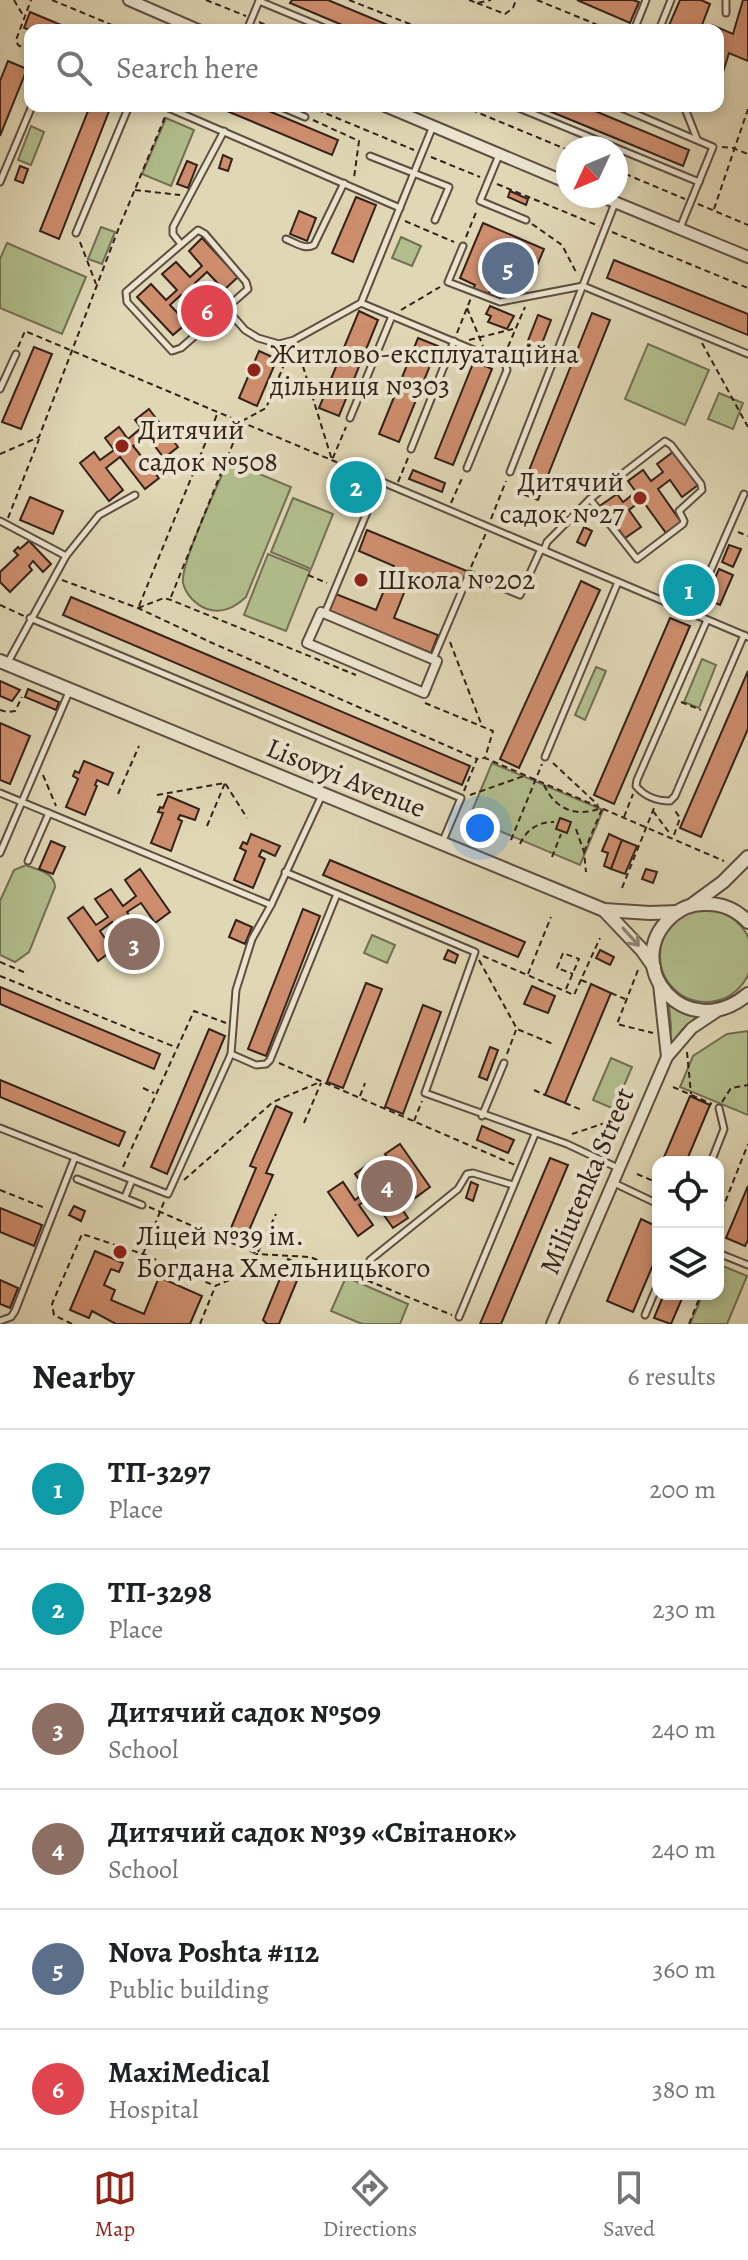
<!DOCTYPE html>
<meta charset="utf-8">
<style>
:root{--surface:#fff;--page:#f6f6f6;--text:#202124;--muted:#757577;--line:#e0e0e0;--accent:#8f2418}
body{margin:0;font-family:Alegreya,serif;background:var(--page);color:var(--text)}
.controls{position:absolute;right:24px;bottom:24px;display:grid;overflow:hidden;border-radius:16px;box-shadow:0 4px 12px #0003}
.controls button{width:72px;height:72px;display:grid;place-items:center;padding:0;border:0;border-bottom:2px solid var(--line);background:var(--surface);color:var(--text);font:40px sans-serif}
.compass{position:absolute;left:556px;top:136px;width:72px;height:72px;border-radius:50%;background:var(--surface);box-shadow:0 4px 12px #0003;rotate:226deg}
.you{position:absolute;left:480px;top:828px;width:28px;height:28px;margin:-20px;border:6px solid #fff;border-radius:50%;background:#1a73e8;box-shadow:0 0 0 12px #1a73e833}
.badge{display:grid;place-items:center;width:52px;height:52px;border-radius:50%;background:var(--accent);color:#fff;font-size:26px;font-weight:700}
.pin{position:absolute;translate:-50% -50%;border:4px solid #fff;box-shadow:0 2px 8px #0006}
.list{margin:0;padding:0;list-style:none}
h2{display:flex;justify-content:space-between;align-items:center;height:104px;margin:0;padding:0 32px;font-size:34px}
h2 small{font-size:26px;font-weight:400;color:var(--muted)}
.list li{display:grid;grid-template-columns:52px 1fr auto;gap:24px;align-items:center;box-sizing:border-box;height:120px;padding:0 32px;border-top:2px solid var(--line)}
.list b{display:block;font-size:30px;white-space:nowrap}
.list p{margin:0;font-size:26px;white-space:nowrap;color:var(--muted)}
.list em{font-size:26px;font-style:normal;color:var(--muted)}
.icon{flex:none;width:44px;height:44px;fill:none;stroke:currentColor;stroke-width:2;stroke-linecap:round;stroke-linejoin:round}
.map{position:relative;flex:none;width:748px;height:1324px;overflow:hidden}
.search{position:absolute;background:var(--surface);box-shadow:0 4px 12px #0003;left:24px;right:24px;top:24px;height:88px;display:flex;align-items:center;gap:20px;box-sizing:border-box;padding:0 28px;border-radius:16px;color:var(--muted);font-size:30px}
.sheet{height:824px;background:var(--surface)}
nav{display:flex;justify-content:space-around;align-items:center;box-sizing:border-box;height:112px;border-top:2px solid var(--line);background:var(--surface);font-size:22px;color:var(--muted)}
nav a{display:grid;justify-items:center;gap:4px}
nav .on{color:var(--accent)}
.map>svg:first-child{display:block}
</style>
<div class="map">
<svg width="748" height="1324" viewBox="0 0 748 1324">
<rect width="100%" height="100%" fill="#e0d7b5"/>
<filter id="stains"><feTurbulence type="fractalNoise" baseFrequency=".0025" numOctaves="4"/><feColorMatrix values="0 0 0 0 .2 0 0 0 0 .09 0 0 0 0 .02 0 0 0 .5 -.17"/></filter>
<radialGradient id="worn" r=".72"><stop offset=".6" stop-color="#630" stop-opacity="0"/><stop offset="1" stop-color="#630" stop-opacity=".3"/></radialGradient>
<g fill="#b2be8d" stroke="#727054" stroke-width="2">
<path d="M166,118L194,130L171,186L142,174Z"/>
<path d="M31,126L44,132L31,165L18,160Z"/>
<path d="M101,227L115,232L102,264L88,259Z"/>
<path d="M401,237L421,246L412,266L392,258Z"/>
<path d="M7,243L86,277L62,334L0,308V259Z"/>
<path d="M648,344L709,370L685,425L625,399Z"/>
<path d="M719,393L743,403L733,429L708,419Z"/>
<path d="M228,461L291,487L246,597C235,607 223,614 207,609C196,605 186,595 183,583C180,564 219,483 228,461Z"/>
<path d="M293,498L333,514L311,569L271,552Z"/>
<path d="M268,554L310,571L286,631L244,615Z"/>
<path d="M702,659L716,665L699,708L684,702Z"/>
<path d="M596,667L606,671L585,720L575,715Z"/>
<path d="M492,763L603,810L580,865L469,818Z"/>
<path d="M26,865C38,870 54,872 55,887L29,952L15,962L0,955V901L14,870Z"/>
<circle cx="706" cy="956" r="46"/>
<path d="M372,935L395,945L387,963L364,953Z"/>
<path d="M669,1005L683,1013L698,1016L682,1030L669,1048L671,1027Z"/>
<path d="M748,1031V1115L680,1087L693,1056L727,1034Z"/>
<path d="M611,1058L632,1067L614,1109L593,1100Z"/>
<path d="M718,1264L747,1276L727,1324H690L703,1294H718Z"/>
<path d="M346,1277L408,1304L400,1324H362L331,1311Z"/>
</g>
<g fill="#ce8e6e" stroke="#33211a" stroke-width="2">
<path d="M292,0H328L400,30H354L290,3Z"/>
<path d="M577,0H633L639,2L630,23Z"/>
<path d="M680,0H701L710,4L700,30H667Z"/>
<path d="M743,0H748V61L729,53L718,88V30H710L712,25L733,34Z"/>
<path d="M30,12L73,30H30L24,28Z"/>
<path d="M8,61L27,69L0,136V81Z"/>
<path d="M90,106H111L59,239L40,231Z"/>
<path d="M215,106H257L338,140L332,155Z"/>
<path d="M537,106H583L689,150L683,166Z"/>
<path d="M223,155L232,159L228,171L219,168Z"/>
<path d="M187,161L197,165L188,188L177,184Z"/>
<path d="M20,166L28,169L23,183L15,180Z"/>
<path d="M510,191L528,199L526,205L508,197Z"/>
<path d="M356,197L376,205L353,262L332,253Z"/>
<path d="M299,211L316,218L307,241L290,234Z"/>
<path d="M483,223L544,249L524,296L509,290L506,297L490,291L488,295L473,289L475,285L460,278Z"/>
<path d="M202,238L238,277L224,290L207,272L195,283L221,311L207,323L181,295L170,305L187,323L173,335L137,297L151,284L166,300L177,290L162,274L176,262L190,277L202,266L189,251Z"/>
<path d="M614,260L748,314V335L607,278Z"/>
<path d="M490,306L514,316L507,329L488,322L491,316L486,314Z"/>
<path d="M359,311L378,320L339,416L319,408Z"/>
<path d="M592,313L610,320L538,500L520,493Z"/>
<path d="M538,315L551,320L539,351L526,346Z"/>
<path d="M418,338L438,346L399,442L379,434Z"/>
<path d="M34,347L52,354L21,429L2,422Z"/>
<path d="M259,351L277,359L257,406L239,398Z"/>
<path d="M474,361L492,369L453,465L435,458Z"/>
<path d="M149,409L178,447L164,458L147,436L133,446L159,478L145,489L120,457L106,468L123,490L109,501L80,463L94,452L100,460L114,450L105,438L119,427L128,439L141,428L135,420Z"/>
<path d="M673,452L698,485L682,497L670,480L658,489L681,522L666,533L642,500L629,510L641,527L625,538L601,505L617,494L623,502L636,492L628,481L643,470L651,481L663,472L657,464Z"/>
<path d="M413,470L445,483L442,492L409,479Z"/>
<path d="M350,479L365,485L361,494L347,488Z"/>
<path d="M30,497L63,511L53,534L20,520Z"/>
<path d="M584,527L592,531L585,546L577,542Z"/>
<path d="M367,530L467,571L459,592L412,573L394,618L438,635L431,653L329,611L336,594L376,610L394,566L359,551Z"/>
<path d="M29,541L51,564L43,572L33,561L29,566L32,570L10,592L0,582V572L18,555L14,551L18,547L20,549Z"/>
<path d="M729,545L741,549L733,567L722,562Z"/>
<path d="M719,569L733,575L720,605L706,599Z"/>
<path d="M581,581L600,590L519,768L500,759Z"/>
<path d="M688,582L696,585L690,599L682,596Z"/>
<path d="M71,597L470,766L462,785L63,615Z"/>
<path d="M670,618L690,626L614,804L594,795Z"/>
<path d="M748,671V729L701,837L680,828Z"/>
<path d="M0,681L20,690L12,701L0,696Z"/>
<path d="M28,689L59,702L56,710L25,697Z"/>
<path d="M0,723L30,736L10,784L0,780Z"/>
<path d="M84,761L113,773L108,785L97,780L95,785L97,786L85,815L66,807L78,779L73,776L75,771L79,773Z"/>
<path d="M168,796L199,809L195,820L180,815L178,819L182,821L171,851L151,843L163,813L158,812L160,807L163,808Z"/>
<path d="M560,818L571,822L567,833L556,829Z"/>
<path d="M251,834L280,846L275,856L262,850L259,856L265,859L253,888L234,880L246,851L240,848L243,842L247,844Z"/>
<path d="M609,834L622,840L611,869L604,866L608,853L602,851Z"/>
<path d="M622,840L637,846L625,874L611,869Z"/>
<path d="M51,841L65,847L53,874L39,869Z"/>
<path d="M330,860L525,942L518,957L323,875Z"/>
<path d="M140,869L170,912L155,923L141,903L127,912L148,943L133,954L112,922L100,931L113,950L98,961L68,918L83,907L96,925L108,917L95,899L111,889L123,906L136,896L125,880Z"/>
<path d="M646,869L657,872L653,883L642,879Z"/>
<path d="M303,909L320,916L266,1056L248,1049Z"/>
<path d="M236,920L252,927L245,944L229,937Z"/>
<path d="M448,950L458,955L455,963L444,959Z"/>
<path d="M600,950L614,957L610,965L596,958Z"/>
<path d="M366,983L382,989L343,1088L327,1082Z"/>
<path d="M591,984L611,993L565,1103L545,1095Z"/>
<path d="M532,986L555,996L548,1013L524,1004Z"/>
<path d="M0,987L160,1054L154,1069L0,1004Z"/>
<path d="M423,1005L441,1012L403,1114L385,1107Z"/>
<path d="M209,1029L225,1036L167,1174L151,1167Z"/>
<path d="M490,1047L498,1050L487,1080L479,1077Z"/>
<path d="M0,1080L125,1132L119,1146L0,1097Z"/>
<path d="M690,1096L710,1105L686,1162H662Z"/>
<path d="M276,1106L292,1113L266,1173L273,1175L247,1235L231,1228L256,1168L250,1166Z"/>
<path d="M482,1126L514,1140L508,1153L477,1140Z"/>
<path d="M400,1144L430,1187L415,1198L400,1177L387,1187L408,1218L393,1228L371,1197L359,1205L373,1225L358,1236L328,1192L343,1182L355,1200L367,1191L355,1174L370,1163L382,1181L396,1171L385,1154Z"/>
<path d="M550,1158L568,1165L501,1324H480Z"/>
<path d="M471,1182L478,1185L473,1201L466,1198Z"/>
<path d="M748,1186V1240L745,1246L726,1238Z"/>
<path d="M74,1206L85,1211L81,1221L69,1215Z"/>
<path d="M0,1208L42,1225L34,1246L0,1232Z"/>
<path d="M641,1219L658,1227V1253L633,1312L607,1301Z"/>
<path d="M95,1251L123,1263L119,1272L111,1269L104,1285L115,1290L111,1300L144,1314L159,1277L202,1296L190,1324H116L92,1311L89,1318L70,1310Z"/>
<path d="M288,1259L303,1266L279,1324H267L263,1320Z"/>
<path d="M0,1280L18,1288L10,1308L0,1304Z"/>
<path d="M664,1294H684L671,1324L654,1318Z"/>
</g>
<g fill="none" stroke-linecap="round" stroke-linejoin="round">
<defs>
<g id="service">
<path d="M259,1L329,30"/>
<path d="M726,13V0"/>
<path d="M247,30L259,1"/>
<path d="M634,30L646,0"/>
<path d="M659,30L671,0"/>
<path d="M164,106L400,208"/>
<path d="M279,106L305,117"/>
<path d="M514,106L699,182"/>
<path d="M617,106L713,147L680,228"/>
<path d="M684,106L697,139"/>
<path d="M499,155L480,201L526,220"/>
<path d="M370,156L449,187L435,220"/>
<path d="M0,182L32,106"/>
<path d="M198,230L205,234L246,282L248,289L181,348L172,351L127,302L126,292Z"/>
<path d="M76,233L129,106"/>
<path d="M286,239C296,243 305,250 314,245L344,183"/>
<path d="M181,244L173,234V227L224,131"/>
<path d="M463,246L448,282L500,302L583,286L748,354"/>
<path d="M209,289L245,330L258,338L279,344L294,340L361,303L433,126"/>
<path d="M361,303L505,363L507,370L467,468"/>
<path d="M0,389L16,354"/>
<path d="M350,418L392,316"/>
<path d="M665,441L671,445L701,484L702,490L679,511L684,521L683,524L637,559L590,499Z"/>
<path d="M411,449L454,341"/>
<path d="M510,472L615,203"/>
<path d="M0,521L66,556L8,662"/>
<path d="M544,550L547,542L590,499"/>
<path d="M66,556L99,515L135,495"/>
<path d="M325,613L380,481L748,637"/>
<path d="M692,613L744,494"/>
<path d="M30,618L461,798L442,843"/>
<path d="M707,620L637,780L636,786C644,796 657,801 670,801L675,796L744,635"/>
<path d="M433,659L469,574L520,595L541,549"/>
<path d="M545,757L618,582"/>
<path d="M0,793L271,905"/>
<path d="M0,853L69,692"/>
<path d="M28,861L49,813"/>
<path d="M285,872L475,952L425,1093L567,1144L618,1168"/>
<path d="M231,1054L256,1065L266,1064L270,1060L337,894"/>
<path d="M482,1116L504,1063"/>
<path d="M0,1128L168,1194L231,1054L236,990L252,939L271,905L322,795"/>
<path d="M711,1162L724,1129L719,1108"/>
<path d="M77,1179L142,1205"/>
<path d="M614,1183L658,1204"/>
<path d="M125,1197L132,1180"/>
<path d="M718,1253L748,1265"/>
<path d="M370,1260L458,1189L467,1174L473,1173L513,1185"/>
<path d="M645,1315L658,1284"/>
<path d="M459,1317L535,1134"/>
<path d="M0,1321L11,1317L15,1311L75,1157"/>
</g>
<path id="pedestrian" d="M321,612L437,661L424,693L307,643Z"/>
<g id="minor">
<path d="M129,0L198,30"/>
<path d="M385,106L568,183"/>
<path d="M600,196L748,257"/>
<path d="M659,984L667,1057"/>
<path d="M552,1324L667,1057L692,1028L716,1012"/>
</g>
<g id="tertiary">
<path d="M0,661L604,910L650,913L678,912"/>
<path d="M693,904L723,882L748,857"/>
<path d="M604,910L642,950L654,967"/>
<path d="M748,922C736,909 721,903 704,904C691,904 679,909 670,918C620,966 686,1046 748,994"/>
</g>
</defs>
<use href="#service" stroke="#5e4e41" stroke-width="9"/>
<use href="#pedestrian" stroke="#5e4e41" stroke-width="12"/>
<use href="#minor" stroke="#5e4e41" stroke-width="14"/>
<use href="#tertiary" stroke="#5e4e41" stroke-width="16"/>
<g stroke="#33211a" stroke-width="2" stroke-dasharray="6 4" stroke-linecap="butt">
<path d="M14,0L24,17"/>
<path d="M52,0L124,30"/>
<path d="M206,0L246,16"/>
<path d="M349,0L425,30"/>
<path d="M469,0L477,3L491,0"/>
<path d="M537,0L610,30"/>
<path d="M477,3L505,14L513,8L516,0"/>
<path d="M259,22L278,30"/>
<path d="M30,51L18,45L16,40L31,0"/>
<path d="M308,106L414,150"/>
<path d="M462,106L568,150"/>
<path d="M313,120L359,141L354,178"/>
<path d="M722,147L733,148L748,154"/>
<path d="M431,157L480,177"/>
<path d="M616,170L685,199"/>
<path d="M497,184L599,226"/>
<path d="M135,190L180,195"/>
<path d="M698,204L748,225"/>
<path d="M714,209L748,109"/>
<path d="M405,221L454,242"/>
<path d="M532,224L562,245L577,274"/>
<path d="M612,232L748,288"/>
<path d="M466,237L477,210"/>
<path d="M80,242L96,284"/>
<path d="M467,308L483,346"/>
<path d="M401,310L440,287"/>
<path d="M457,333L471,298"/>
<path d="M469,340L513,329"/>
<path d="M702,343L748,427"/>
<path d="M18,347L25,331L372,477"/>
<path d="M297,347L332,460L346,427"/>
<path d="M504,356L525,307"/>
<path d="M0,454L39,437L118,230L165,117"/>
<path d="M398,482L408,458"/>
<path d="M451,503L463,476"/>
<path d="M8,518L39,439"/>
<path d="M491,519L506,481"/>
<path d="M738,532L748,536"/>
<path d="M471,567L486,533"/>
<path d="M308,575L327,583"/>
<path d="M62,580L138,608L210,642L477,759"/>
<path d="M171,597L242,421L266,408L291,348"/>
<path d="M0,605L24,616"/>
<path d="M139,606L218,412"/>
<path d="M138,608L164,598L171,600L356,675"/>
<path d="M450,642L482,726"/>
<path d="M681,702L701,710"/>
<path d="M425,703L493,731L485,758L724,861"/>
<path d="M0,710L7,712L15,711L22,697"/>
<path d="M553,763L598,805"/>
<path d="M43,775L56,806"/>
<path d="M544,785C555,809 576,818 601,808"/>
<path d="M464,791L477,759L484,758"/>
<path d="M118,794L139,746"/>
<path d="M157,795L225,783L247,818"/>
<path d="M470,795L524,776"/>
<path d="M653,811L671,835"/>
<path d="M624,817L633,794"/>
<path d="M207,826L225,783"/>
<path d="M576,829L584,852L586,872"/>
<path d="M674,835L680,818L674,809"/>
<path d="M511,840L542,764"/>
<path d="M520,844C527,829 538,822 554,822"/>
<path d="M584,852L602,809"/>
<path d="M552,857L561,834"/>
<path d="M622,888L654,808"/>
<path d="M483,956L574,995L600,938"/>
<path d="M479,960L517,1029L553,1044"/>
<path d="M0,962L26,973"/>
<path d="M638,970L617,1024L653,1033"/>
<path d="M528,974L551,917"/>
<path d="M0,976L175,1047"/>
<path d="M581,980L591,984"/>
<path d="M566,989L579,959L563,953L557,968L573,974"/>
<path d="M611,993L625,999"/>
<path d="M687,1052L691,1094"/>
<path d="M507,1054L516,1030"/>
<path d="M279,1063L515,1165"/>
<path d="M673,1087L712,1104"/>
<path d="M143,1088L154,1093"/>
<path d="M534,1090L545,1095"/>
<path d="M360,1096L365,1083"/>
<path d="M722,1102L731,1088L748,1085"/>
<path d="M565,1103L582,1110"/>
<path d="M414,1121L422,1101"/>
<path d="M304,1123L321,1083"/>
<path d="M572,1134L626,1116"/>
<path d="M123,1167L194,1011L226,1023"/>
<path d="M637,1174L658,1183"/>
<path d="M184,1180L273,1102L320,1082"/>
<path d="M0,1190L45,1208"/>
<path d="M149,1207L257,1254L276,1214"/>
<path d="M718,1220L748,1144"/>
<path d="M143,1254L164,1202"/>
<path d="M72,1324L54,1315L52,1304L82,1234L143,1254L215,1286L239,1276L257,1254L310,1257L452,1315"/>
<path d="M200,1324L215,1287"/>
<path d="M689,1324L701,1294"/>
</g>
<use href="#service" stroke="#ebe5cf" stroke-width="5"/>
<use href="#pedestrian" stroke="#ebe5cf" stroke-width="8"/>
<use href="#minor" stroke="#ebe5cf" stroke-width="10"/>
<use href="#tertiary" stroke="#ebe5cf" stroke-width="12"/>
</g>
<defs><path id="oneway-shaft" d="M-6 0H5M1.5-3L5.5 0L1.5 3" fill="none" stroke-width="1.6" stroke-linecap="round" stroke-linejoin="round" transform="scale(2)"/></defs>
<use stroke="#8f8374" href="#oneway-shaft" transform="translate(631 937) rotate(48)"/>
<g fill="#8f2418" stroke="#ebe5cf" stroke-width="3">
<circle cx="254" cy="370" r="8"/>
<circle cx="122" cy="446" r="8"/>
<circle cx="640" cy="498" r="8"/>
<circle cx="361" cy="580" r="8"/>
<circle cx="120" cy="1252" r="8"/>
</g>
<g text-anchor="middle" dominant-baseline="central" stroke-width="8" stroke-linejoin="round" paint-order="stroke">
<g font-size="28" fill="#33211a" stroke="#ebe5cf" text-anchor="start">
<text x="270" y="354">Житлово-експлуатаційна<tspan x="270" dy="32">дільниця №303</tspan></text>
<text x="138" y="430">Дитячий<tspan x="138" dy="32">садок №508</tspan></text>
<text x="624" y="482" text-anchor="end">Дитячий<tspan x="624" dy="32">садок №27</tspan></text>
<text x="377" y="580">Школа №202</text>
<text x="136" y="1236">Ліцей №39 ім.<tspan x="136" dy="32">Богдана Хмельницького</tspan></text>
</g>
<g font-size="28" fill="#33211a" stroke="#ebe5cf">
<text transform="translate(346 778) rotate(22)">Lisovyi Avenue</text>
<text transform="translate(587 1181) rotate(-67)">Miliutenka Street</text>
</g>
</g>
<rect width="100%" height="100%" filter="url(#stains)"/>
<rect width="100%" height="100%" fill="url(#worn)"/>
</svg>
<div class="controls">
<button><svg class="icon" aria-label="locate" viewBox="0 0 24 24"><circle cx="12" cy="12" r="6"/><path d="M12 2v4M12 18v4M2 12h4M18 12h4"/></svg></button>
<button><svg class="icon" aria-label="layers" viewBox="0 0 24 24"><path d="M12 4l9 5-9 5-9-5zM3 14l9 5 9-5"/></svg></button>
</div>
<svg class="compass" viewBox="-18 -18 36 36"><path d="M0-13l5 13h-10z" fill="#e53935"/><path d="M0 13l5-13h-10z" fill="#757577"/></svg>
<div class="you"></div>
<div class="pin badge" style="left:689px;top:590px;background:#0f9aa8">1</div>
<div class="pin badge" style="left:356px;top:487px;background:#0f9aa8">2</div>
<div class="pin badge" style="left:134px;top:944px;background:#8d6e63">3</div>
<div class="pin badge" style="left:387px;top:1186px;background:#8d6e63">4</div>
<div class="pin badge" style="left:508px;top:268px;background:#5c6f8a">5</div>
<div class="pin badge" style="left:207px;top:311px;background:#e0444e">6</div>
<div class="search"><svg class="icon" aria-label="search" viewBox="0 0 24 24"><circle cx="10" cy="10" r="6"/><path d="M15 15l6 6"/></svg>Search here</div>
</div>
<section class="sheet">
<h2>Nearby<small>6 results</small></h2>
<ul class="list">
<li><span class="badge" style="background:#0f9aa8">1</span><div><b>ТП-3297</b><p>Place</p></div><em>200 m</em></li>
<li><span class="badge" style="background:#0f9aa8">2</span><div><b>ТП-3298</b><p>Place</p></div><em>230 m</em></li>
<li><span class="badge" style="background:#8d6e63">3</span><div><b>Дитячий садок №509</b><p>School</p></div><em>240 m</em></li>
<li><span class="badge" style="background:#8d6e63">4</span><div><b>Дитячий садок №39 «Світанок»</b><p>School</p></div><em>240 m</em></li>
<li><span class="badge" style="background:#5c6f8a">5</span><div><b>Nova Poshta #112</b><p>Public building</p></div><em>360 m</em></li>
<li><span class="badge" style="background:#e0444e">6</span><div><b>MaxiMedical</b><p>Hospital</p></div><em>380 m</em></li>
</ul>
</section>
<nav>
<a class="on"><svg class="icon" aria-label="map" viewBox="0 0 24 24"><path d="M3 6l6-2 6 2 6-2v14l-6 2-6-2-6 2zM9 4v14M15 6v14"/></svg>Map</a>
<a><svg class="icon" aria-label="directions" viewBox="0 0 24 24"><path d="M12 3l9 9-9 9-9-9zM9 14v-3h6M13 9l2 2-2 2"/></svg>Directions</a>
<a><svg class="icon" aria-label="saved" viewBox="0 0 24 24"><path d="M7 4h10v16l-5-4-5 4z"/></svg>Saved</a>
</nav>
